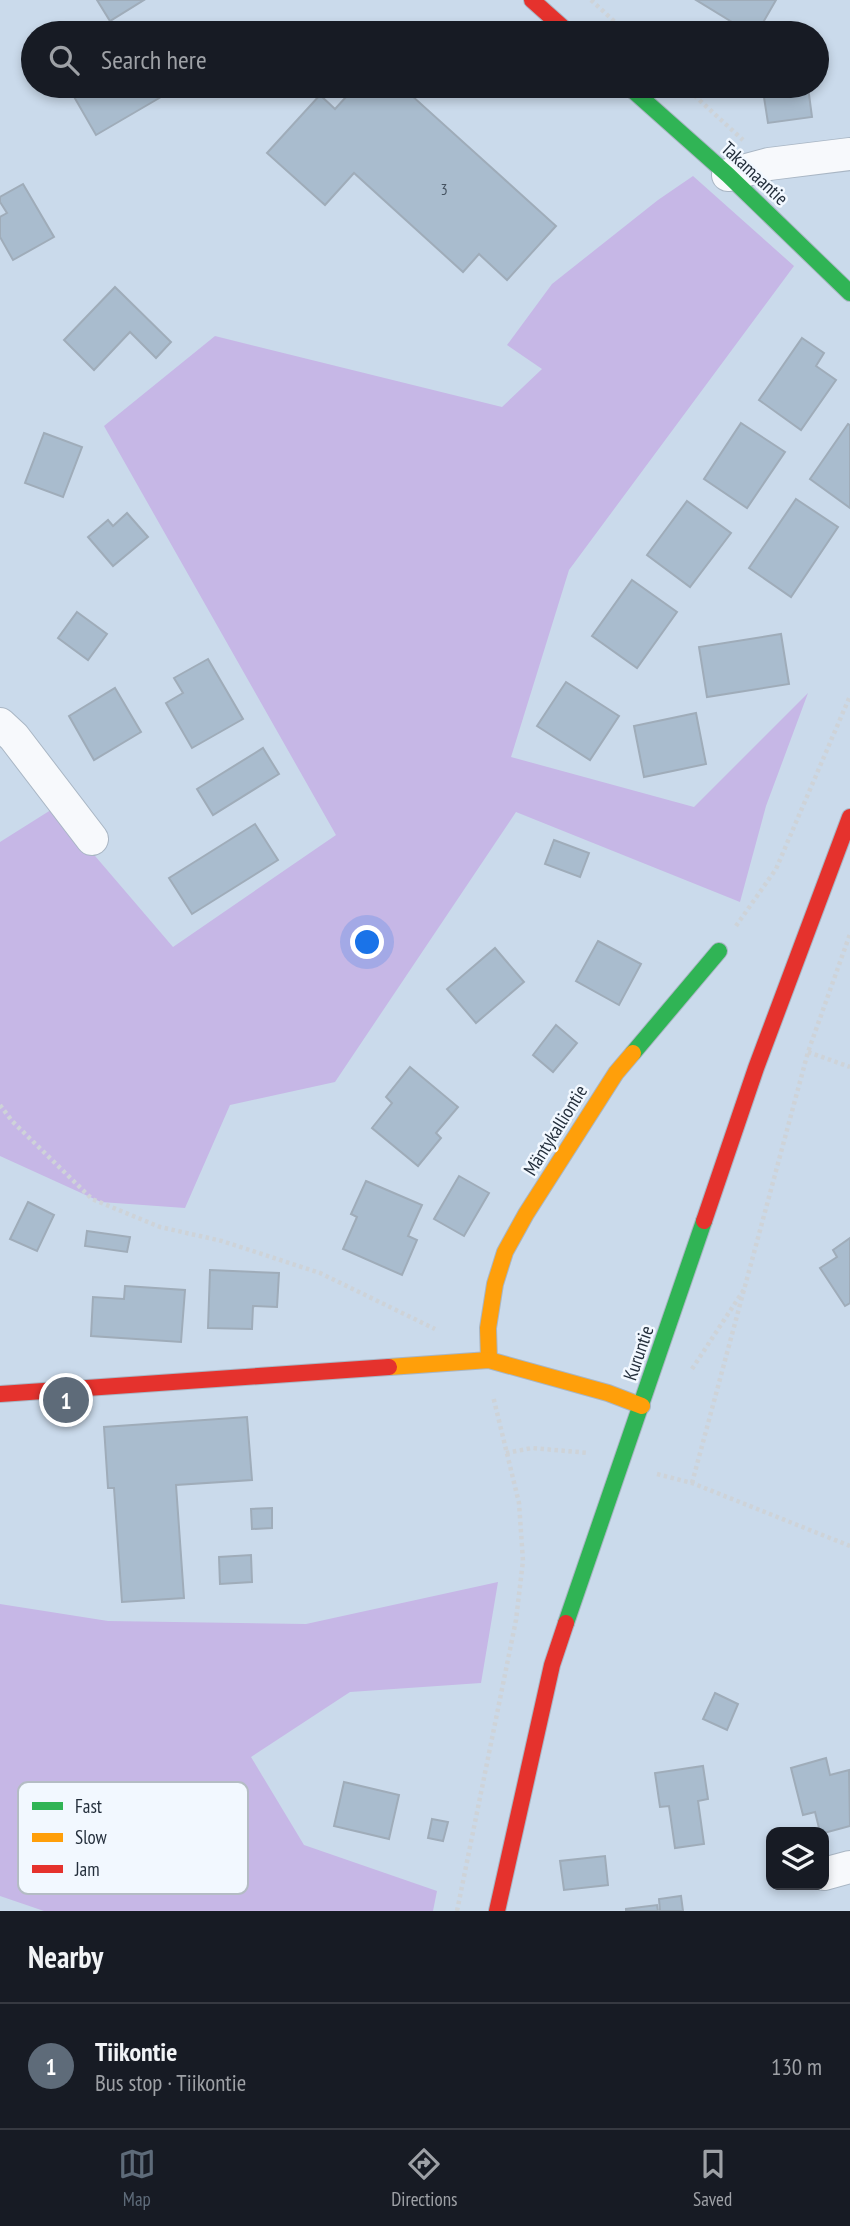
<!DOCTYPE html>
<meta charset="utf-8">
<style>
:root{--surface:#171b24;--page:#20242c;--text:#f1f3f6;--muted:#9ea1a6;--line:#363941;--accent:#5e6b79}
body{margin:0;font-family:"PT Sans Narrow",sans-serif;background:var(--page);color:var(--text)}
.controls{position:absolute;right:21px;bottom:21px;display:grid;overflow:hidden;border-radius:14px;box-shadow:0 4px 10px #0003}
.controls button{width:63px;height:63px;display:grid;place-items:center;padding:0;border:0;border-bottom:2px solid var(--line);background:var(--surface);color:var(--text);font:35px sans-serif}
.you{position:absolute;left:368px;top:943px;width:24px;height:24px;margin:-18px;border:5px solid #fff;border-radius:50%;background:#1a73e8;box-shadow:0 0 0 10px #1a73e833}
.badge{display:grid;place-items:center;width:46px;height:46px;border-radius:50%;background:var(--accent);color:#fff;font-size:23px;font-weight:700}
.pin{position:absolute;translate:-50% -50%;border:4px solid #fff;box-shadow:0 2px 7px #0006}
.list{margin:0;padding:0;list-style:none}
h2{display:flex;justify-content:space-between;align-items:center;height:91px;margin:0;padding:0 28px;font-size:30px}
h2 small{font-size:23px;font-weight:400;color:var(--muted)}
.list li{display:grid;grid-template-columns:46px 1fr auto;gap:21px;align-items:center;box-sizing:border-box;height:126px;padding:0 28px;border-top:2px solid var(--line)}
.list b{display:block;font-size:26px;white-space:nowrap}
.list p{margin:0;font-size:23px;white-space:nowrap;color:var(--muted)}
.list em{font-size:23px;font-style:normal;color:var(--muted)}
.icon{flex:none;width:38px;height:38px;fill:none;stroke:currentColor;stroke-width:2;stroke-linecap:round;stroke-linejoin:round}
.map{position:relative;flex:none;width:850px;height:1911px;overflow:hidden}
.search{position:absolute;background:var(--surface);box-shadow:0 4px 10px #0003;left:21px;right:21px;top:21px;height:77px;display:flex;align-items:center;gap:18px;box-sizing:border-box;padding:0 24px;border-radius:38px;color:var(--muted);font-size:26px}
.sheet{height:217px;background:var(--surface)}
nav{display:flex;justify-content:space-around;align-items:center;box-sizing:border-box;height:98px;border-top:2px solid var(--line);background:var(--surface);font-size:19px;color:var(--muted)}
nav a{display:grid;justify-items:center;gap:4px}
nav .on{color:var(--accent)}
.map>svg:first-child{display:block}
</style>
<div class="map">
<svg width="850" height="1911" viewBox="0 0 850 1911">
<rect width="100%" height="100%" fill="#cadaeb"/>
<g fill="#c6b7e6">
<path d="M693,176L794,266L569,570L511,757L694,807L808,693L766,806L740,902L516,812L335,1082L230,1105L185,1208L101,1202L0,1156V842L54,808L173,947L336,835L104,426L215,336L502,407L542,369L507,345L552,284L658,200Z"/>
<path d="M498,1582L481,1683L350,1692L251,1757L304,1845L437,1891L433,1911H44L0,1896V1604L108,1621L306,1624Z"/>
</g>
<g fill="#a9bcce" stroke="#9facb9" stroke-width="2">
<path d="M97,0H144L110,21Z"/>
<path d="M696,0H776L757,33H750Z"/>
<path d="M74,86H154L161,97L96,135L69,88Z"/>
<path d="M356,86H418L411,95L556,226L507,280L479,254L463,272L354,173L325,205L267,153L320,95L335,109Z"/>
<path d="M808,87L812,117L768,123L763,91Z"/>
<path d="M23,184L54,237L13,260L0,237V217L7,213L0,202V197Z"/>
<path d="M115,287L171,342L156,358L130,332L94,370L64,340Z"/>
<path d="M802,338L824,353L816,366L836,380L801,430L759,400Z"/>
<path d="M741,423L785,452L747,508L704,479Z"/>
<path d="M848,424L850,425V508L810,479Z"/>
<path d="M44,433L82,447L63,497L25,483Z"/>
<path d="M796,499L838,527L791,597L749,568Z"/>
<path d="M687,501L731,533L690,587L647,555Z"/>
<path d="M127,513L148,537L113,566L88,537L108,520L113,526Z"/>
<path d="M632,580L677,612L637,668L592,636Z"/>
<path d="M77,612L107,634L88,660L58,638Z"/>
<path d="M781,634L789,684L707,697L699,647Z"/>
<path d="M208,659L243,719L192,748L166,703L183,693L174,678Z"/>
<path d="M566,682L619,716L590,760L537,726Z"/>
<path d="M115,688L141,732L94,760L69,716Z"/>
<path d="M696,713L706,764L644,777L634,726Z"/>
<path d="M263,748L279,774L213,815L197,789Z"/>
<path d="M255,824L278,860L192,914L169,878Z"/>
<path d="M554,840L589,853L580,877L545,864Z"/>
<path d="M598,941L641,964L619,1005L576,981Z"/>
<path d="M495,948L524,982L476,1023L447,989Z"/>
<path d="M556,1025L577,1043L553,1072L533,1055Z"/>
<path d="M410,1067L458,1107L436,1133L441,1138L418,1166L372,1128L392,1103L386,1097Z"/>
<path d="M459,1176L489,1193L464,1236L434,1219Z"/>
<path d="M366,1181L422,1205L408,1236L417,1240L402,1275L343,1249L357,1217L351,1214Z"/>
<path d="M28,1202L54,1215L37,1251L10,1239Z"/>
<path d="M87,1231L130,1237L127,1252L85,1246Z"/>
<path d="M850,1238V1303L845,1306L820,1268L837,1257L833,1250Z"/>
<path d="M210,1270L279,1273L277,1307L253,1306L252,1329L208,1328Z"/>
<path d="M125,1286L185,1290L181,1342L91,1336L93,1297L124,1299Z"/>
<path d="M247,1417L252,1480L176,1485L184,1598L122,1602L114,1488H108L104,1427Z"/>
<path d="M272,1508V1528L252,1529L251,1509Z"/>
<path d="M251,1555L252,1582L220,1584L219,1557Z"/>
<path d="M715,1693L738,1704L727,1730L703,1719Z"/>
<path d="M826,1758L830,1775L849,1770L850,1826L824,1833L820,1832L815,1812L803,1815L791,1768Z"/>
<path d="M703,1766L708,1799L698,1801L704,1844L675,1848L669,1806L660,1807L655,1773Z"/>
<path d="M344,1782L399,1795L389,1839L334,1826Z"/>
<path d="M432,1819L448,1822L443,1841L428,1838Z"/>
<path d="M605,1856L608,1885L564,1890L560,1861Z"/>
<path d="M681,1896L683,1911H660L659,1899Z"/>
<path d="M657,1905L658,1911H626V1909Z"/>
</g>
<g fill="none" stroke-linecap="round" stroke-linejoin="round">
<defs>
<g id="street">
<path d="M728,175L769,164L850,154"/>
<path d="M0,724L14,737L92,839"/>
<path d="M824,1874L850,1867"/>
</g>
<g id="fast">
<path d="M628,86L728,175L850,293"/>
<path d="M633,1053L719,951"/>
<path d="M566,1623L704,1221"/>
</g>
<g id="slow">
<path d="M489,1360L488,1328L495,1284L505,1252L526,1214L616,1073L633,1053"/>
<path d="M389,1367L489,1360L608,1393L642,1406"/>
</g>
<g id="jam">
<path d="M532,0L569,33"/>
<path d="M704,1221L756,1068L850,817"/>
<path d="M0,1394L389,1367"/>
<path d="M497,1911L552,1665L566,1623"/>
</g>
</defs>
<use href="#street" stroke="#a9b6c4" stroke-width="34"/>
<use href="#fast" stroke="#a9b6c4" stroke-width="18"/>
<use href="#slow" stroke="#a9b6c4" stroke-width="18"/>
<use href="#jam" stroke="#a9b6c4" stroke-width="18"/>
<g stroke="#ced3d8" stroke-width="4.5" stroke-dasharray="3.5 3.5" stroke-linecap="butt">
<path d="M591,0L627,33"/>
<path d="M684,86L743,140"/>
<path d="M736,926L776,869L850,696"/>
<path d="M808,1052L850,1067"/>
<path d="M0,1105L12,1121L92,1199L160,1227L222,1241L320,1273L435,1329"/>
<path d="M692,1369L745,1288"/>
<path d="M506,1453L532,1448L589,1453"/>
<path d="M657,1474L692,1483L850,1546"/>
<path d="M692,1483L808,1052L850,934"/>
<path d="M457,1911L516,1620L523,1561L519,1503L493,1396"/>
</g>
<use href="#street" stroke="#f7f9fc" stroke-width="32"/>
<use href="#fast" stroke="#30b455" stroke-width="16"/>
<use href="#slow" stroke="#ff9f0a" stroke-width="16"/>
<use href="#jam" stroke="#e5322d" stroke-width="16"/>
</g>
<g text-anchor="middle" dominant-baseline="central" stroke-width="5" stroke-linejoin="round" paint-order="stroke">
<g font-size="16" fill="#455260">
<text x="444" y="189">3</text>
</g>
<g font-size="19" fill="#242f3c" stroke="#f2f8ff">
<text transform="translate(755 173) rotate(43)">Takamaantie</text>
<text transform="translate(555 1130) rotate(-58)">Mäntykalliontie</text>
<text transform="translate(638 1353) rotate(-71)">Kuruntie</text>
</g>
</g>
<rect x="18" y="1782" width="230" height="112" rx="10" fill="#f2f8ff" stroke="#b4bcc4" stroke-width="2"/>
<rect x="32" y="1802" width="31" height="8" fill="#30b455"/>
<rect x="32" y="1833" width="31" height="9" fill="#ff9f0a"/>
<rect x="32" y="1865" width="31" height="8" fill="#e5322d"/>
<g font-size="19" fill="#242f3c">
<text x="75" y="1813">Fast</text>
<text x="75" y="1844">Slow</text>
<text x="75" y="1876">Jam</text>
</g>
</svg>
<div class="controls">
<button><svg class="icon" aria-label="layers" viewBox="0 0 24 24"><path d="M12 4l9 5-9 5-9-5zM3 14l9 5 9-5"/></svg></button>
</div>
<div class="you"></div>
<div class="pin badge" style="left:66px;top:1400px">1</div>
<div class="search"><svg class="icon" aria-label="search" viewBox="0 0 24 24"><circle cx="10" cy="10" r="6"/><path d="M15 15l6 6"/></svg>Search here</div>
</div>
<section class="sheet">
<h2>Nearby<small></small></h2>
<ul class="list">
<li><span class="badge">1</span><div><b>Tiikontie</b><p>Bus stop · Tiikontie</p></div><em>130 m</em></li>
</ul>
</section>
<nav>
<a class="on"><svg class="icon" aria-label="map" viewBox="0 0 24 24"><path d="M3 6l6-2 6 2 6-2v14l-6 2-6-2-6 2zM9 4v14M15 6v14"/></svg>Map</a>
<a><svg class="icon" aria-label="directions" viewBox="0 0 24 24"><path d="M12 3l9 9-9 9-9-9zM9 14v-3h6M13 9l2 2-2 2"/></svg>Directions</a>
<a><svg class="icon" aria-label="saved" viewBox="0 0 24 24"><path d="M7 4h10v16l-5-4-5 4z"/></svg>Saved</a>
</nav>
